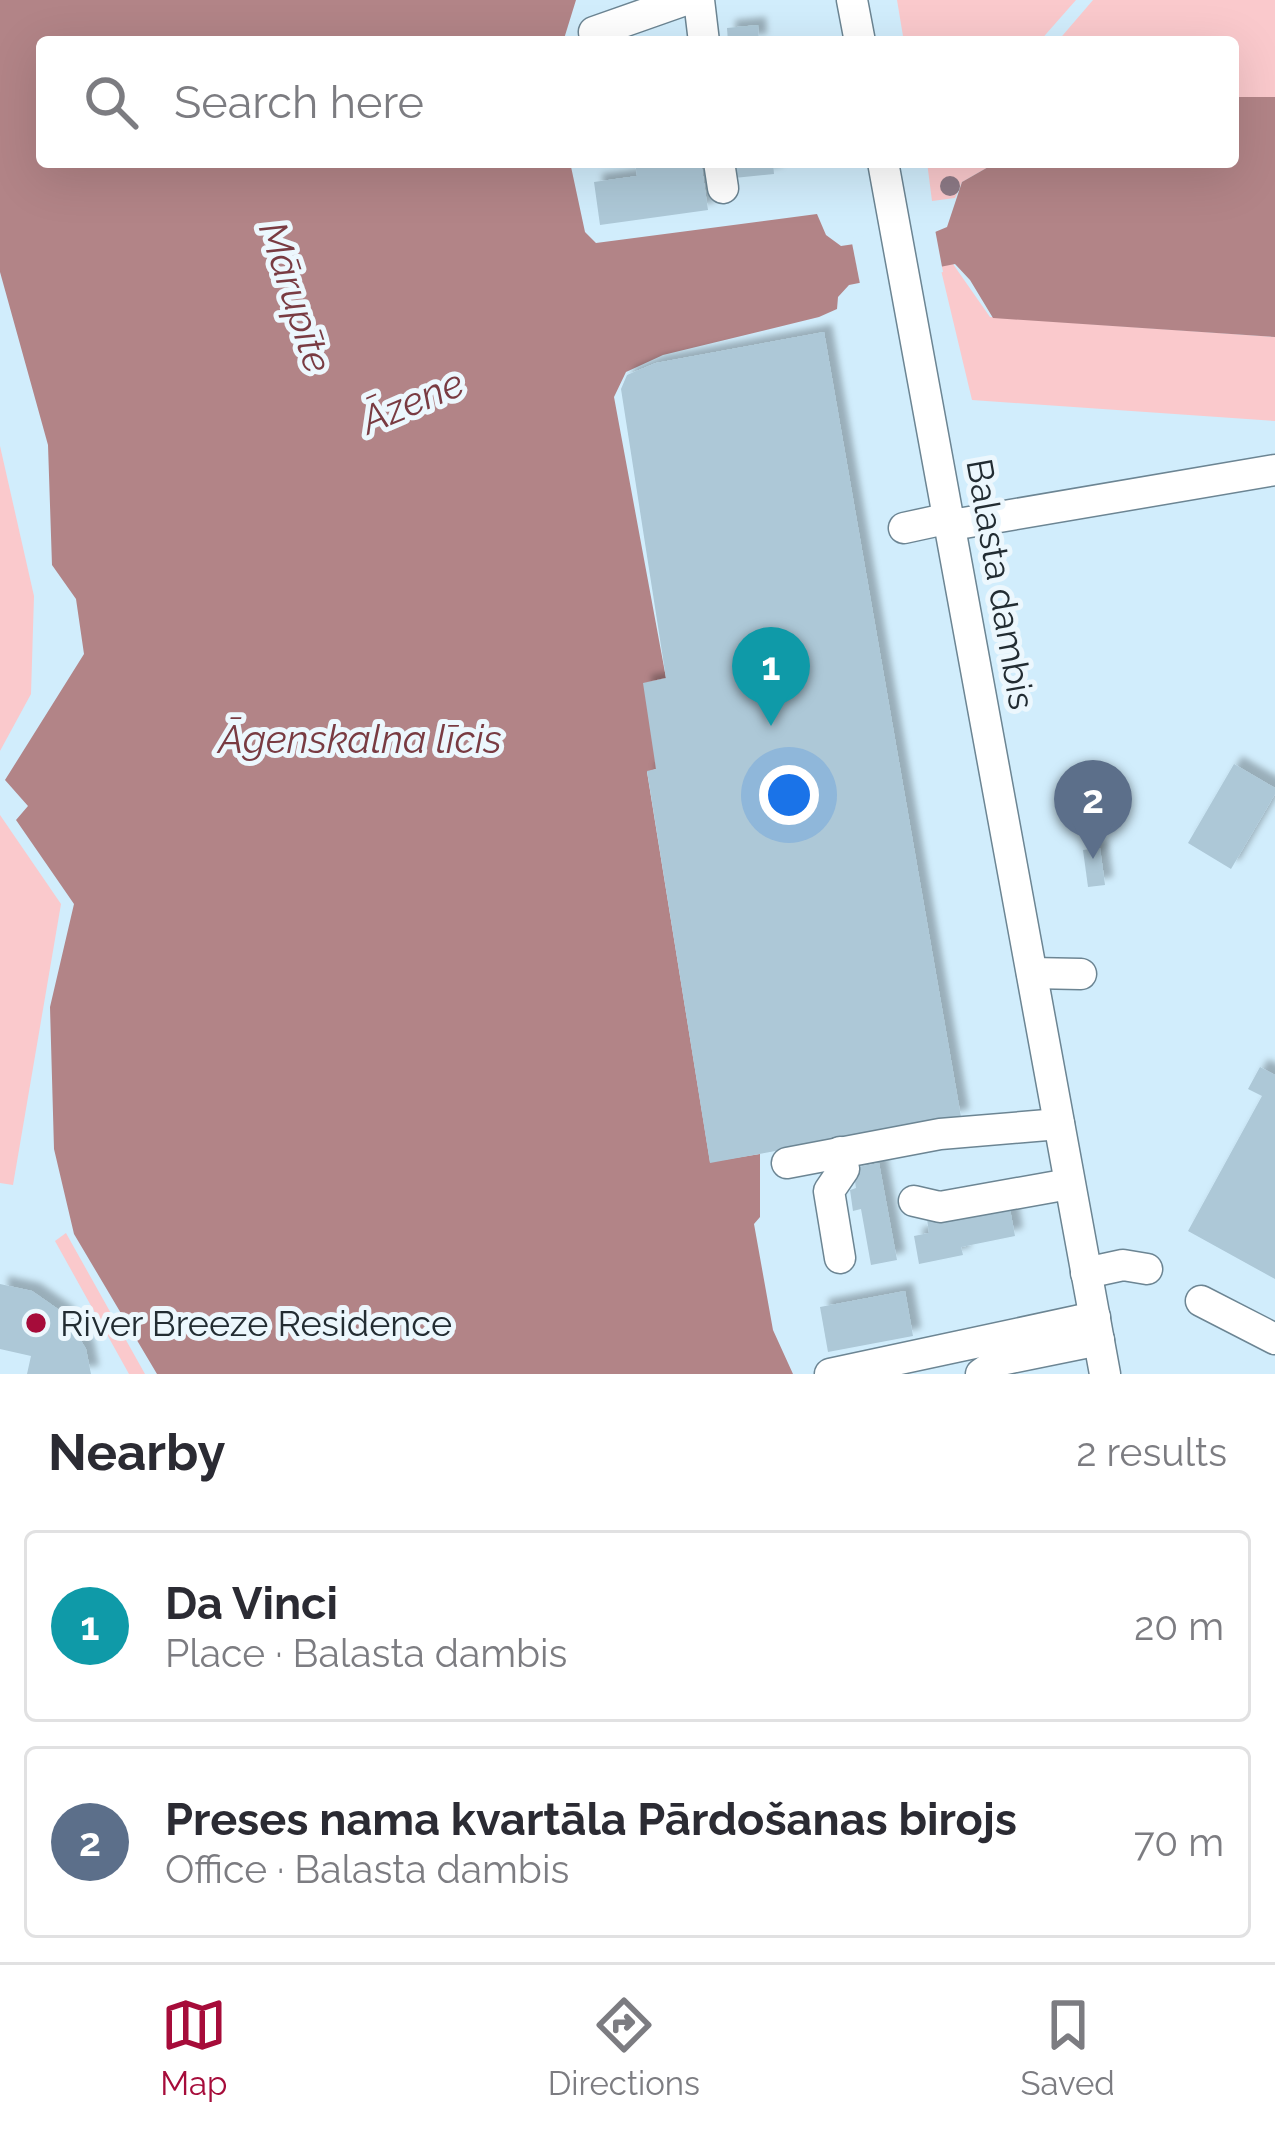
<!DOCTYPE html>
<meta charset="utf-8">
<style>
:root{--surface:#fff;--page:#f2f2f3;--text:#2b2b33;--muted:#7c7c81;--line:#e1e1e2;--accent:#a60c3a}
body{margin:0;font-family:Raleway,sans-serif;background:var(--page);color:var(--text)}
.you{position:absolute;left:789px;top:795px;width:42px;height:42px;margin:-30px;border:9px solid #fff;border-radius:50%;background:#1a73e8;box-shadow:0 0 0 18px #1a73e833}
.badge{display:grid;place-items:center;width:78px;height:78px;border-radius:50%;background:var(--accent);color:#fff;font-size:39px;font-weight:700}
.pin{position:absolute;translate:-50% -99px;filter:drop-shadow(0 3px 6px #0008)}
.pin::after{content:'';position:absolute;top:63px;width:42px;height:36px;background:inherit;clip-path:polygon(0 0,100% 0,50% 100%)}
.list{margin:0;padding:0;list-style:none}
h2{display:flex;justify-content:space-between;align-items:center;height:156px;margin:0;padding:0 48px;font-size:51px}
h2 small{font-size:39px;font-weight:400;color:var(--muted)}
.list li{display:grid;grid-template-columns:78px 1fr auto;gap:36px;align-items:center;box-sizing:border-box;height:192px;margin:0 24px 24px;padding:0 24px;border:3px solid var(--line);border-radius:12px}
.list b{display:block;font-size:45px;white-space:nowrap}
.list p{margin:0;font-size:39px;white-space:nowrap;color:var(--muted)}
.list em{font-size:39px;font-style:normal;color:var(--muted)}
.icon{flex:none;width:66px;height:66px;fill:none;stroke:currentColor;stroke-width:2;stroke-linecap:round;stroke-linejoin:round}
.map{position:relative;flex:none;width:1275px;height:1374px;overflow:hidden}
.search{position:absolute;background:var(--surface);box-shadow:0 12px 48px #0002;left:36px;right:36px;top:36px;height:132px;display:flex;align-items:center;gap:30px;box-sizing:border-box;padding:0 42px;border-radius:12px;color:var(--muted);font-size:45px}
.sheet{height:588px;background:var(--surface)}
nav{display:flex;justify-content:space-around;align-items:center;box-sizing:border-box;height:168px;border-top:3px solid var(--line);background:var(--surface);font-size:33px;color:var(--muted)}
nav a{display:grid;justify-items:center;gap:6px}
nav .on{color:var(--accent)}
.map>svg:first-child{display:block}
</style>
<div class="map">
<svg width="1275" height="1374" viewBox="0 0 1275 1374">
<defs>
<filter id="shadow"><feDropShadow dx="8" dy="-8" stdDeviation="3" flood-color="#0004"/></filter>
</defs>
<rect width="100%" height="100%" fill="#d1edfc"/>
<g fill="#fac9cc">
<path d="M897,0H1076L1039,42H904Z"/>
<path d="M1093,0H1275V97H1233V42H1057Z"/>
<path d="M927,162H997L962,182L955,198L932,201Z"/>
<path d="M953,264L990,317L1275,337V421L972,400L940,266Z"/>
<path d="M0,446L34,596L31,694L0,751Z"/>
<path d="M0,815L61,904L13,1185L0,1183Z"/>
<path d="M66,1233L71,1242L145,1374H129L55,1241Z"/>
</g>
<path fill="#b28487" d="M0,0H576L563,42H42V162H570L585,232L596,243L817,214L826,235L841,246L935,232L947,227L962,182L997,162H1233V97H1275V337L993,318L970,280L955,264L849,285L838,297L837,309L819,317L663,355L626,372L614,397L666,678L656,769L647,772L710,1162L760,1154V1217L754,1224L773,1330L793,1374H157L74,1234L54,1149L50,1007L74,904L16,820L28,806L5,780L84,654L76,599L52,565L48,445L0,272Z"/>
<path fill="#d1edfc" d="M934,224L943,272L861,289L851,238Z"/>
<g fill="#adc8d7" filter="url(#shadow)">
<path d="M758,25L759,42H728L727,28Z"/>
<path d="M635,162H701L708,210L600,225L594,182L637,176Z"/>
<path d="M732,162H773L774,174L734,178Z"/>
<path d="M824,332L961,1117L710,1163L647,771L656,769L643,683L666,678L621,389L627,375L656,363Z"/>
<path d="M1234,764L1275,788V794L1231,869L1188,843Z"/>
<path d="M1100,848L1105,885L1088,887L1083,850Z"/>
<path d="M1260,1067L1275,1075V1279L1188,1231L1262,1096L1248,1089Z"/>
<path d="M879,1163L897,1260L871,1265L861,1209L853,1211L850,1190L856,1188L853,1168Z"/>
<path d="M1009,1204L1015,1236L961,1247L963,1255L919,1264L914,1236L929,1233L927,1219Z"/>
<path d="M0,1284L32,1291L65,1314L86,1349L91,1374H27L31,1356L0,1349Z"/>
<path d="M905,1291L913,1336L828,1352L820,1307Z"/>
</g>
<g fill="none" stroke-linecap="round" stroke-linejoin="round">
<defs>
<g id="minor">
<path d="M699,0L704,42"/>
<path d="M852,0L860,42"/>
<path d="M594,32L685,0"/>
<path d="M719,162L723,188"/>
<path d="M883,162L1105,1374"/>
<path d="M952,525L1275,470"/>
<path d="M904,528L950,518"/>
<path d="M1032,973L1081,974"/>
<path d="M787,1163L940,1134L1059,1124"/>
<path d="M914,1201L940,1207L1069,1184"/>
<path d="M840,1258L829,1191L844,1169L840,1152"/>
<path d="M1086,1273L1123,1265L1147,1269"/>
<path d="M1201,1301L1275,1339"/>
<path d="M830,1374L1095,1317"/>
<path d="M981,1374L1001,1360L1099,1340"/>
</g>
</defs>
<use href="#minor" stroke="#6c8593" stroke-width="33"/>
<use href="#minor" stroke="#fff" stroke-width="30"/>
</g>
<circle fill="#8d7a86" cx="950" cy="186" r="10"/>
<circle fill="#a60c3a" stroke="#ecf7fd" stroke-width="4.5" cx="36" cy="1323" r="12"/>
<g text-anchor="middle" dominant-baseline="central" stroke-width="10" stroke-linejoin="round" paint-order="stroke">
<g font-size="36" fill="#222c32" stroke="#ecf7fd">
<text transform="translate(1001 584) rotate(80)">Balasta dambis</text>
</g>
<g font-size="36" fill="#222c32" stroke="#ecf7fd" text-anchor="start">
<text x="60" y="1323">River Breeze Residence</text>
</g>
<g font-size="39" font-style="italic" fill="#793b42" stroke="#ecf7fd">
<text transform="translate(296 297) rotate(72)">Mārupīte</text>
<text transform="translate(412 401) rotate(-23)">Āzene</text>
<text x="360" y="739">Āgenskalna līcis</text>
</g>
</g>
</svg>
<div class="you"></div>
<div class="pin badge" style="left:771px;top:726px;background:#0f9aa8">1</div>
<div class="pin badge" style="left:1093px;top:859px;background:#5c6f8a">2</div>
<div class="search"><svg class="icon" aria-label="search" viewBox="0 0 24 24"><circle cx="10" cy="10" r="6"/><path d="M15 15l6 6"/></svg>Search here</div>
</div>
<section class="sheet">
<h2>Nearby<small>2 results</small></h2>
<ul class="list">
<li><span class="badge" style="background:#0f9aa8">1</span><div><b>Da Vinci</b><p>Place · Balasta dambis</p></div><em>20 m</em></li>
<li><span class="badge" style="background:#5c6f8a">2</span><div><b>Preses nama kvartāla Pārdošanas birojs</b><p>Office · Balasta dambis</p></div><em>70 m</em></li>
</ul>
</section>
<nav>
<a class="on"><svg class="icon" aria-label="map" viewBox="0 0 24 24"><path d="M3 6l6-2 6 2 6-2v14l-6 2-6-2-6 2zM9 4v14M15 6v14"/></svg>Map</a>
<a><svg class="icon" aria-label="directions" viewBox="0 0 24 24"><path d="M12 3l9 9-9 9-9-9zM9 14v-3h6M13 9l2 2-2 2"/></svg>Directions</a>
<a><svg class="icon" aria-label="saved" viewBox="0 0 24 24"><path d="M7 4h10v16l-5-4-5 4z"/></svg>Saved</a>
</nav>
